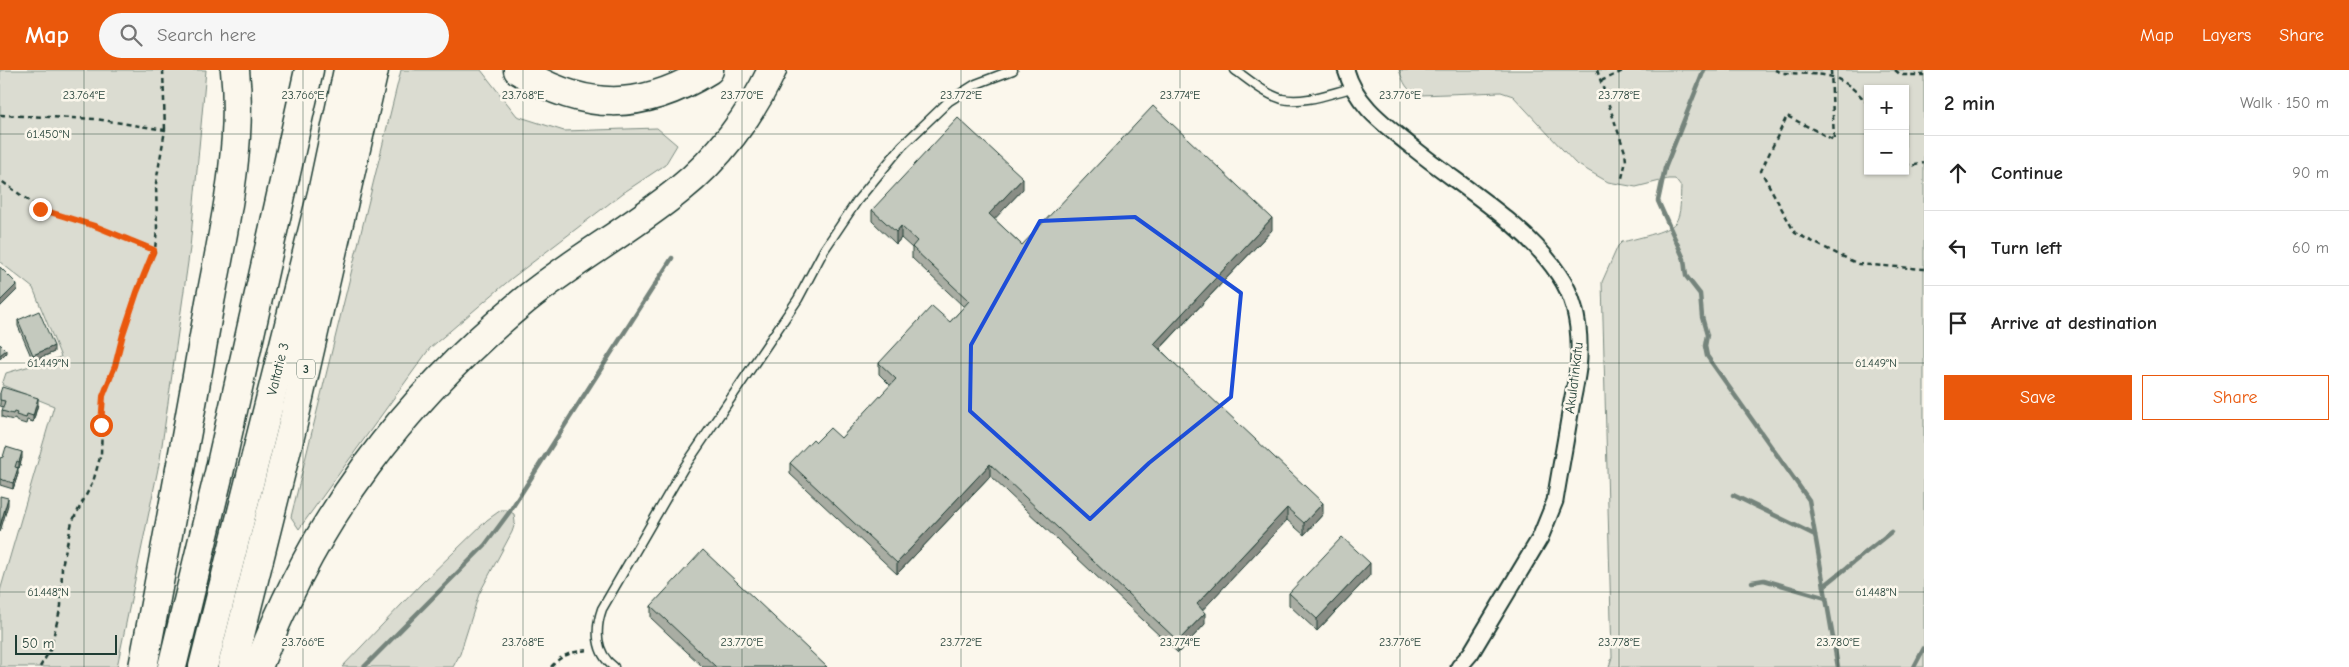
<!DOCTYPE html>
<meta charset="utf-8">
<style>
:root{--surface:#fff;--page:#f6f6f6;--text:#222;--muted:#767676;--line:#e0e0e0;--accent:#ea580c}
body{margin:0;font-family:"Comic Neue",sans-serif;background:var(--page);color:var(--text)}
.controls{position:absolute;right:15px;top:15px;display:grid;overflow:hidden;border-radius:0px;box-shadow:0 1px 4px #0004}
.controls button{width:45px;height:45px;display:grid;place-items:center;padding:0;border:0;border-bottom:1px solid var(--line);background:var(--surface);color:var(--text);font:25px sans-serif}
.scale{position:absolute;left:15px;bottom:12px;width:102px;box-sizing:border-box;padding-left:5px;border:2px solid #1f3d34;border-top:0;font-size:14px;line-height:18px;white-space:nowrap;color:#1f3d34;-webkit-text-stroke:4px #fbf7ec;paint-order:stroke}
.stop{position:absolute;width:15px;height:15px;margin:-11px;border:4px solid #ea580c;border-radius:50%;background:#fff}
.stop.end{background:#ea580c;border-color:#fff;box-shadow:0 1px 5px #0008}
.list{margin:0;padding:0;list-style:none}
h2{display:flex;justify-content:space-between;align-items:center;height:65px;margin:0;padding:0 20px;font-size:21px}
h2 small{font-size:16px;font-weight:400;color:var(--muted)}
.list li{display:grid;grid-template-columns:32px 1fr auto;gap:15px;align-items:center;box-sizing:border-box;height:75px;padding:0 20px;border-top:1px solid var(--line)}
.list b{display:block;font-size:19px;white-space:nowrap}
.list em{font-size:16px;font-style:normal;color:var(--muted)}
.actions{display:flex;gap:10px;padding:15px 20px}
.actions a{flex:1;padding:11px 0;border:1px solid var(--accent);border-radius:0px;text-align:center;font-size:18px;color:var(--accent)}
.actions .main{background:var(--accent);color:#fff}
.icon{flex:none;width:28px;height:28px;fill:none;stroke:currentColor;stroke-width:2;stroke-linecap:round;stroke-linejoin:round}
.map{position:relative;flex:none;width:1924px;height:597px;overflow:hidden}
header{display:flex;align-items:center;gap:30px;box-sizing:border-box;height:70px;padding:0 25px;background:var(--accent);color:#fff}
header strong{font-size:24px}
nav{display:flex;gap:28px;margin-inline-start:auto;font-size:18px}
.search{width:350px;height:45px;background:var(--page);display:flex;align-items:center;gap:12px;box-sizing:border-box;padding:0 18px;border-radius:28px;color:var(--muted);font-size:19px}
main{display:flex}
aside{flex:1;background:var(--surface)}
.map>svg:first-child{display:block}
</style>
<header>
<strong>Map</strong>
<div class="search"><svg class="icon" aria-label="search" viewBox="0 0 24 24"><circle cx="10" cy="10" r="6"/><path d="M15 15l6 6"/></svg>Search here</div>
<nav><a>Map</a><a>Layers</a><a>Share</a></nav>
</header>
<main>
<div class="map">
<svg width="1924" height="597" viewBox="0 0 1924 597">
<rect width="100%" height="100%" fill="#fbf7ec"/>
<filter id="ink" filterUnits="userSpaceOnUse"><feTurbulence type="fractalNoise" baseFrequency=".02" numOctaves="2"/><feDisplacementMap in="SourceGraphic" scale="10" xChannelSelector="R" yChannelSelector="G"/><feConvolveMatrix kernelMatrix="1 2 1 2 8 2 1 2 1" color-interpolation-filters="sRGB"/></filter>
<g filter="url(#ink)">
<g fill="#dbdcd1" stroke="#7d8c82" fill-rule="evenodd">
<path d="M0,0H206L190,178L160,389L117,597H0V521L54,336L2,315L6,303L61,287L33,218L0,192Z"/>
<path d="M401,0H481L517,46L564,61L657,58L677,75L665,95L623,123L512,208L430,278L299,459L291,447Z"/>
<path d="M1399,0H1924V597H1609L1612,587L1602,212L1618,176L1622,172C1634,169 1668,162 1675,153C1682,144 1680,128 1681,117L1675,109H1668L1636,117L1608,112L1575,93L1513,26L1501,22L1420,25C1406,21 1404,13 1399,0ZM1868,19H1905V101H1868Z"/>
<path d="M501,440H507L514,444L515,453L512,462L479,524L460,584L453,597H342L422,513L487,450Z"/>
</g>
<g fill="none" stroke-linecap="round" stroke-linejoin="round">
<g stroke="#74847b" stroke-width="4.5">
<path d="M1704,0L1665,98L1658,131L1684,189L1686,206L1700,224L1702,247L1707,265L1705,276L1707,286L1809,430L1838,597"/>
<path d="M1733,425L1815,465"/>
<path d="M1752,512L1764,510L1826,528"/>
<path d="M1824,516L1891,462"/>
<path d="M364,597L485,475L508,444L672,188"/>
<path d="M1914,597L1924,578"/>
</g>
<defs>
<g id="service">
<path d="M1235,0C1249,10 1265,24 1282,29C1304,34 1331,23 1352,18"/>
<path d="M614,597C595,583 595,559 602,539L683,399L798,229L824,180L857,131L902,76L949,31L976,14L1013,0"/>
</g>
<path id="minor" d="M1346,0C1356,35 1384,54 1411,76C1458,115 1526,154 1559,205C1575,228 1580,258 1579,285C1579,302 1574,320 1571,337C1566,369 1560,400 1555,431L1540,468L1471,583L1459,597"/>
<g id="motorway">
<path d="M518,0C584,41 642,42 709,0"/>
<path d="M143,597C166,476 189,354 210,232C224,157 243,77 235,0"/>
<path d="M172,597L219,403L309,0"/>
<path d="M203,597L322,123L348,0"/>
<path d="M232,597L292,358L374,0"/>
<path d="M258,597C315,447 402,332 525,230C574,190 630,160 679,120C718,89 751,45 772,0"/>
</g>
</defs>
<use href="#service" stroke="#1f3d34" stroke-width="11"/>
<use href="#minor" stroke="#1f3d34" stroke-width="19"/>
<use href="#motorway" stroke="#1f3d34" stroke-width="31"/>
<g stroke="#1f3d34" stroke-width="2.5" stroke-dasharray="5 4" stroke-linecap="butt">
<path d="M163,0L165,60"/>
<path d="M1597,0L1625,82L1626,91L1622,108"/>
<path d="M1775,0L1783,3C1826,5 1838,0 1868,34"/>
<path d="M1831,0L1834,70L1787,46L1761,101L1795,163L1858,194L1924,199"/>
<path d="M1895,0L1901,5H1924"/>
<path d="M1601,11L1625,0"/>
<path d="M0,45L96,49L165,60L156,113L157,158L155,180L95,156L40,139L0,110"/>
<path d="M1905,93L1911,96L1924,93"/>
<path d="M40,597L50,580L61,536L62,496L72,452L93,412L101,384L103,326L115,296L123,264L137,222L155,180"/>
<path d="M551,597C562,584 574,581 591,580"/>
</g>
<use href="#service" stroke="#fbf7ec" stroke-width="8"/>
<use href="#minor" stroke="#fbf7ec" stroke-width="15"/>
<use href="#motorway" stroke="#fbf7ec" stroke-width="28"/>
</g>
<g fill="#a9ada3" stroke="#1f3d34">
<path d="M1023,119L994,149L1022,175L1272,160L1160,279L1323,444L1304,465L1287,450L1202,540L1205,554L1178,583L990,406L897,504L790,404V393L816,372L841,368L891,316L879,304V293L950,252L964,237L912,188V178L901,168L896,174L872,151V140Z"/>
<path d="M18,250L54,282L33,291L18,256Z"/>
<path d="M0,323L38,334L33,352L27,350L26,354L16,351V349L14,348L13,350L2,347V341L4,337L0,336Z"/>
<path d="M0,388H22L19,398L17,397L18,404L13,419L0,415Z"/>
<path d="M1370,505L1317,561L1289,535V523Z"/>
<path d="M651,536L827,597H703L651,548Z"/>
</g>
<g fill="#898d85" stroke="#1f3d34">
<path d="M1023,108V119L989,155V144Z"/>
<path d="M1272,148V160L1154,285V274Z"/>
<path d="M901,156V168L896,174V162Z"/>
<path d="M17,214V220L0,237V231Z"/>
<path d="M54,276V282L33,291V285Z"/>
<path d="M6,280V283L0,289V285Z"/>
<path d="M38,328V334L33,352V346Z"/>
<path d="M22,382V388L19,398V392Z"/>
<path d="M990,394V406L897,504V493Z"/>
<path d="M18,398V404L13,419V413Z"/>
<path d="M8,428V435L0,462V456Z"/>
<path d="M1323,433V444L1304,465V453Z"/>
<path d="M1287,438V450L1197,546V534Z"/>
<path d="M1370,493V505L1317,561V549Z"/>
<path d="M1205,543V554L1178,583V571Z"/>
</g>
<g fill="#c4c9be" stroke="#1f3d34">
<path d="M1153,36L1272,148L1154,274L1323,433L1304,453L1287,438L1197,534L1205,543L1178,571L990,394L897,493L790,393L813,369L816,372L830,358L841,368L896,309L879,293L932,236L950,252L969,231L912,177L917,171L901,156L896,162L872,140L958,48L1023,108L989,144L1022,175Z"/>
<path d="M0,197L17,214L0,231Z"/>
<path d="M39,241L54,276L33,285L18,250Z"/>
<path d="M0,274L6,280L0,285Z"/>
<path d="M2,317L38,328L33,346L27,344L26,348L16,345L17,343L14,342L13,344L2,341L5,331L0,330V323Z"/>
<path d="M6,377L22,382L19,392L17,391L15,397L18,398L13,413L0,409V388L3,387Z"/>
<path d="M0,426L8,428L0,456Z"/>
<path d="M1342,467L1370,493L1317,549L1289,523Z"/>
<path d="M703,480L827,597H716L651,536Z"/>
</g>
</g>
<g fill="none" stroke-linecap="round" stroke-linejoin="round" filter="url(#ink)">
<path stroke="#ea580c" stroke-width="6" d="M40,139L95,156L154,180L137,222L123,264L115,296L103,326L101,355"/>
</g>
<path fill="none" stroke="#1d4ed8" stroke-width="4" stroke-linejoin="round" d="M1135,147L1241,223L1231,327L1149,393L1090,449L970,341L971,275L1040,151Z"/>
<path fill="none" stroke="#1f3d34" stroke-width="1" stroke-opacity="0.45" d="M84,0V597M303,0V597M523,0V597M742,0V597M961,0V597M1180,0V597M1400,0V597M1619,0V597M1838,0V597M0,64H1868M1905,64H1924M0,293H1924M0,522H1924"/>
<g text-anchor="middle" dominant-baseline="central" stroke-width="5" stroke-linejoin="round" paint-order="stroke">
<rect fill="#fbf7ec" stroke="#61756b" stroke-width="1" x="297" y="289.5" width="18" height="19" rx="4"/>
<g font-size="12" font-weight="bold" fill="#1f3d34">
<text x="306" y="299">3</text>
</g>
<g font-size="14" fill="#1f3d34" stroke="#fbf7ec">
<text transform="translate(278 299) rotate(-76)">Valtatie 3</text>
<text transform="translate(1574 308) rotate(-83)">Akulatinkatu</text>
</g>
</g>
<g font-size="12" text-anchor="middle" fill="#1f3d34" stroke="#fbf7ec" stroke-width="5" stroke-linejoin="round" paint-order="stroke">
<text x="84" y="29">23.764°E</text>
<text x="303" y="29">23.766°E</text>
<text x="523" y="29">23.768°E</text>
<text x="742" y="29">23.770°E</text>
<text x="961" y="29">23.772°E</text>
<text x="1180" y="29">23.774°E</text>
<text x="1400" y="29">23.776°E</text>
<text x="1619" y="29">23.778°E</text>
<text x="48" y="68">61.450°N</text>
<text x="48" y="297">61.449°N</text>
<text x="1876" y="297">61.449°N</text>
<text x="48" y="526">61.448°N</text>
<text x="1876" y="526">61.448°N</text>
<text x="303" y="576">23.766°E</text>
<text x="523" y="576">23.768°E</text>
<text x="742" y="576">23.770°E</text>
<text x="961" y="576">23.772°E</text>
<text x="1180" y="576">23.774°E</text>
<text x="1400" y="576">23.776°E</text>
<text x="1619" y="576">23.778°E</text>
<text x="1838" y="576">23.780°E</text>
</g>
</svg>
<div class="controls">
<button>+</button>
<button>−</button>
</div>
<div class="scale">50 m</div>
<div class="stop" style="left:101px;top:355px"></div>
<div class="stop end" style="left:40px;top:139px"></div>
</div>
<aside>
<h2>2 min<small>Walk · 150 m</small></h2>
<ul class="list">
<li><svg class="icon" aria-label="ahead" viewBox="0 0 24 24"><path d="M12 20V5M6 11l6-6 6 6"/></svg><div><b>Continue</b></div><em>90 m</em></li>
<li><svg class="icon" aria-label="left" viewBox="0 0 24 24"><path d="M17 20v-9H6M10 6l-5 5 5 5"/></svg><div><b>Turn left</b></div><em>60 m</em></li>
<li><svg class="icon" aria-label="arrive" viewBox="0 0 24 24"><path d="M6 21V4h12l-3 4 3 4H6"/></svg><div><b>Arrive at destination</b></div></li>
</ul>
<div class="actions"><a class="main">Save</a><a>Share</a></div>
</aside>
</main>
